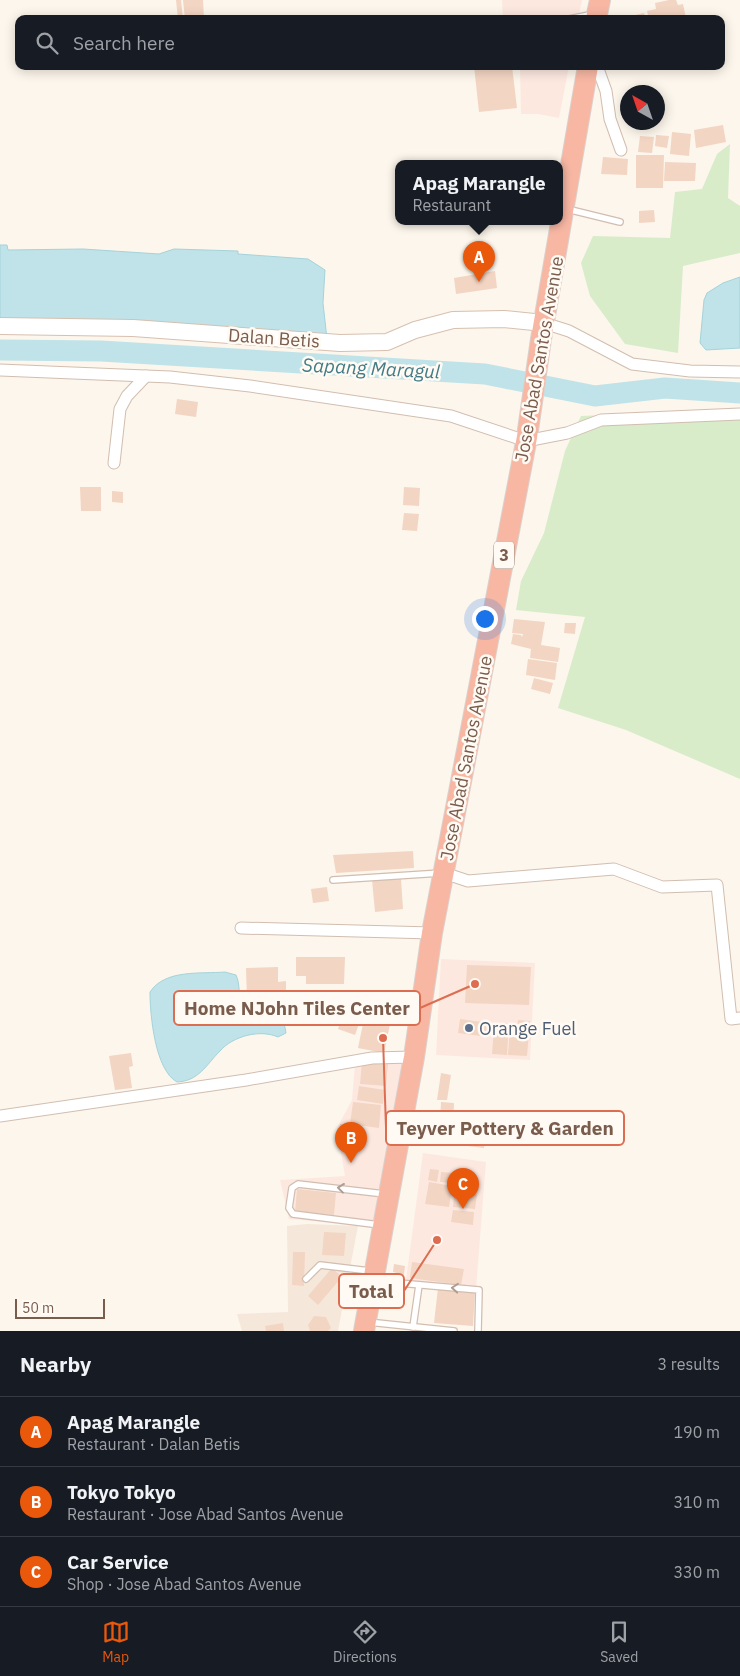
<!DOCTYPE html>
<meta charset="utf-8">
<style>
:root{--surface:#171b24;--page:#242831;--text:#f1f3f6;--muted:#9ea1a6;--line:#363941;--accent:#ea580c}
body{margin:0;font-family:"IBM Plex Sans",sans-serif;background:var(--page);color:var(--text)}
.compass{position:absolute;left:620px;top:85px;width:45px;height:45px;border-radius:50%;background:var(--surface);box-shadow:0 2px 12px #0003;rotate:320deg}
.scale{position:absolute;left:15px;bottom:12px;width:90px;box-sizing:border-box;padding-left:5px;border:2px solid #7a5c4d;border-top:0;font-size:14px;line-height:18px;white-space:nowrap;color:#7a5c4d;-webkit-text-stroke:4px #fffaf3;paint-order:stroke}
.you{position:absolute;left:484px;top:618px;width:18px;height:18px;margin:-12px;border:4px solid #fff;border-radius:50%;background:#1a73e8;box-shadow:0 0 0 8px #1a73e833}
.badge{display:grid;place-items:center;width:32px;height:32px;border-radius:50%;background:var(--accent);color:#fff;font-size:16px;font-weight:700}
.pin{position:absolute;translate:-50% -41px;filter:drop-shadow(0 1px 2px #0008)}
.pin::after{content:'';position:absolute;top:26px;width:18px;height:15px;background:inherit;clip-path:polygon(0 0,100% 0,50% 100%)}
.popup{position:absolute;left:395px;top:160px;width:168px;height:65px;box-sizing:border-box;display:grid;place-content:center;border-radius:10px;background:var(--surface);filter:drop-shadow(0 1px 4px #0005);font-size:16px;white-space:nowrap;color:var(--muted)}
.popup b{font-size:19px;color:var(--text)}
.popup::after{content:'';position:absolute;left:50%;top:100%;margin-left:-10px;border:10px solid transparent;border-top-color:var(--surface)}
.list{margin:0;padding:0;list-style:none}
h2{display:flex;justify-content:space-between;align-items:center;height:65px;margin:0;padding:0 20px;font-size:21px}
h2 small{font-size:16px;font-weight:400;color:var(--muted)}
.list li{display:grid;grid-template-columns:32px 1fr auto;gap:15px;align-items:center;box-sizing:border-box;height:70px;padding:0 20px;border-top:1px solid var(--line)}
.list b{display:block;font-size:19px;white-space:nowrap}
.list p{margin:0;font-size:16px;white-space:nowrap;color:var(--muted)}
.list em{font-size:16px;font-style:normal;color:var(--muted)}
.icon{flex:none;width:28px;height:28px;fill:none;stroke:currentColor;stroke-width:2;stroke-linecap:round;stroke-linejoin:round}
.map{position:relative;flex:none;width:740px;height:1331px;overflow:hidden}
.search{position:absolute;background:var(--surface);box-shadow:0 2px 12px #0003;left:15px;right:15px;top:15px;height:55px;display:flex;align-items:center;gap:12px;box-sizing:border-box;padding:0 18px;border-radius:10px;color:var(--muted);font-size:19px}
.sheet{height:275px;background:var(--surface)}
nav{display:flex;justify-content:space-around;align-items:center;box-sizing:border-box;height:70px;border-top:1px solid var(--line);background:var(--surface);font-size:14px;color:var(--muted)}
nav a{display:grid;justify-items:center;gap:2px}
nav .on{color:var(--accent)}
.map>svg:first-child{display:block}
</style>
<div class="map">
<svg width="740" height="1331" viewBox="0 0 740 1331">
<rect width="100%" height="100%" fill="#fdf6ec"/>
<path fill="#f5e8da" d="M307,1224L358,1226L338,1331H242L237,1314L288,1312L287,1226Z"/>
<g fill="#fde8e0">
<path d="M502,0H582L578,19H503Z"/>
<path d="M520,66H569L559,118L538,114H521Z"/>
<path d="M441,959L535,963L530,1060L436,1055Z"/>
<path d="M406,1060L376,1226L289,1219L280,1180L345,1176L337,1128L352,1100L355,1065Z"/>
<path d="M423,1153L486,1162L476,1289L406,1280Z"/>
</g>
<g fill="#d8ecc9">
<path d="M730,144L728,198L740,206V253L683,266L678,353L625,344L590,296L581,263L593,236L670,238L675,192L702,189L717,154Z"/>
<path d="M631,414L740,419V779L626,730L558,708L585,617L516,610L521,581L544,533L565,451L581,416Z"/>
</g>
<g fill="#bfe3e8" stroke="#a5d3da">
<path d="M0,245H7L8,250L83,249L159,254L174,249L238,251V254L308,259L325,270L323,303L327,339L0,319Z"/>
<path d="M740,277V348L706,350L700,343L704,300L707,293L723,283Z"/>
<path d="M225,972L236,975C241,985 237,997 244,1006C260,1012 283,1006 286,1033L278,1037C260,1029 233,1036 220,1051C206,1065 199,1081 177,1082C155,1070 150,1015 150,992C165,969 201,974 225,972Z"/>
</g>
<g fill="none" stroke-linecap="round" stroke-linejoin="round">
<path stroke="#bfe3e8" stroke-width="21" d="M0,350L101,351L485,374L595,396L665,388L740,393"/>
</g>
<g fill="#f3d5c3">
<path d="M176,0H181L183,19H178Z"/>
<path d="M183,0H203L204,19H185Z"/>
<path d="M669,0H676L678,5L683,4L686,18L649,19L647,11L656,9L655,3Z"/>
<path d="M644,13L646,19H631V16Z"/>
<path d="M427,66H443V67L428,70Z"/>
<path d="M474,66H512L517,108L479,112Z"/>
<path d="M723,125L726,142L696,148L694,130Z"/>
<path d="M672,132L691,134L689,156L670,154Z"/>
<path d="M656,135L669,136L667,148L655,146Z"/>
<path d="M640,136L654,137L652,153L638,152Z"/>
<path d="M636,155H664L663,188H636Z"/>
<path d="M603,157L628,159L627,175L601,174Z"/>
<path d="M665,162L696,163L695,181H664Z"/>
<path d="M654,210L655,222L639,223V211Z"/>
<path d="M495,271L497,288L456,294L454,278Z"/>
<path d="M177,399L198,402L196,417L175,414Z"/>
<path d="M80,487H101V511H81Z"/>
<path d="M404,487L420,488L419,506L403,505Z"/>
<path d="M112,491L123,492V503L112,502Z"/>
<path d="M404,513L419,514L417,531L402,530Z"/>
<path d="M514,619L545,622L541,645L560,648L558,662L530,658L531,649L511,644L513,634L521,635L522,637L523,634L512,633Z"/>
<path d="M565,623H576L575,634L564,633Z"/>
<path d="M528,659L557,663L555,680L526,675Z"/>
<path d="M534,678L553,683L550,694L531,689Z"/>
<path d="M413,851L414,868L336,873L333,855Z"/>
<path d="M401,879L403,909L375,912L372,880Z"/>
<path d="M327,887L329,901L313,903L311,889Z"/>
<path d="M296,957H345L344,984H306V976H296Z"/>
<path d="M467,965L531,967L529,1005L465,1003Z"/>
<path d="M278,967V982L286,981V998L247,1000L246,968Z"/>
<path d="M343,1015L360,1021L355,1035L338,1029Z"/>
<path d="M364,1019L390,1024L384,1053L358,1048Z"/>
<path d="M460,1019L490,1023L488,1037L458,1033Z"/>
<path d="M518,1020L530,1021L527,1056L508,1055L510,1028H517Z"/>
<path d="M501,1023H509L507,1055L492,1054L494,1027H500Z"/>
<path d="M131,1053L133,1066L129,1067L132,1088L115,1090L109,1056Z"/>
<path d="M362,1061L388,1064L386,1086L360,1084Z"/>
<path d="M441,1073L451,1075L447,1100H437Z"/>
<path d="M359,1086L385,1090L383,1104L357,1100Z"/>
<path d="M353,1102L381,1105L379,1128L350,1124Z"/>
<path d="M441,1102L454,1103L453,1124L440,1123Z"/>
<path d="M340,1124L350,1125L349,1136L339,1134Z"/>
<path d="M445,1125L486,1130L484,1148L443,1143Z"/>
<path d="M430,1169L439,1170L437,1182L428,1180Z"/>
<path d="M441,1172L453,1173L452,1183L440,1182Z"/>
<path d="M429,1182L452,1186L449,1207L425,1204Z"/>
<path d="M455,1185L466,1186L465,1193L477,1194L475,1209L453,1207Z"/>
<path d="M297,1189L336,1193L334,1215L295,1212Z"/>
<path d="M453,1210L474,1212L473,1225L451,1222Z"/>
<path d="M324,1232L346,1233L344,1256L322,1255Z"/>
<path d="M293,1252H305L304,1286L292,1285Z"/>
<path d="M412,1262L464,1269L461,1285L410,1278Z"/>
<path d="M394,1264L405,1266L404,1275L393,1272Z"/>
<path d="M332,1268L342,1277L318,1305L308,1296Z"/>
<path d="M438,1288L475,1291L473,1326L434,1323Z"/>
<path d="M314,1316L326,1317L331,1328L328,1331H310L308,1325Z"/>
<path d="M283,1323L284,1331H266L265,1326Z"/>
</g>
<g fill="none" stroke-linecap="round" stroke-linejoin="round">
<defs>
<g id="lane">
<path d="M569,19L594,14"/>
<path d="M567,209L620,222"/>
<path d="M333,880L441,873"/>
<path d="M380,1225L293,1214L289,1208L292,1188L298,1184L385,1194"/>
<path d="M306,1279L320,1265L370,1271"/>
<path d="M376,1281L479,1290L478,1331"/>
<path d="M368,1322L454,1331"/>
<path d="M413,1327L419,1285"/>
</g>
<g id="street">
<path d="M597,66L606,91L610,119L621,150"/>
<path d="M544,323L569,331L632,364L690,371L740,372"/>
<path d="M0,370L170,377L250,386L451,416L526,441L567,433L601,420L740,414"/>
<path d="M114,463L120,409L127,396L146,376"/>
<path d="M444,873L468,881L614,869L662,887L717,885L731,1019L740,1018"/>
<path d="M241,928L432,933"/>
<path d="M334,1009L419,1020"/>
<path d="M0,1116L246,1080L372,1058L414,1057"/>
</g>
<path id="secondary" d="M0,326L133,328L340,343L387,342L415,330L453,320L504,319L544,323"/>
<g id="highway">
<path d="M596,19L600,0"/>
<path d="M364,1331L414,1057L432,933L527,437L541,339L588,66"/>
</g>
</defs>
<use href="#lane" stroke="#d1beb0" stroke-width="8"/>
<use href="#street" stroke="#d1beb0" stroke-width="13"/>
<use href="#secondary" stroke="#d6c0b0" stroke-width="18"/>
<use href="#highway" stroke="#dad1cd" stroke-width="22"/>
<use href="#lane" stroke="#fff" stroke-width="5.5"/>
<use href="#street" stroke="#fff" stroke-width="11"/>
<use href="#secondary" stroke="#fff" stroke-width="16"/>
<use href="#highway" stroke="#f7b7a3" stroke-width="20"/>
</g>
<defs><path id="oneway-chevron" d="M-2-3.5L2.5 0L-2 3.5" fill="none" stroke-width="1.6" stroke-linecap="round" stroke-linejoin="round" transform="scale(1.25)"/></defs>
<g stroke="#af9d94">
<use href="#oneway-chevron" transform="translate(341 1188) rotate(-173)"/>
<use href="#oneway-chevron" transform="translate(455 1288) rotate(-175)"/>
</g>
<circle fill="#5c6f8a" stroke="#fffaf3" stroke-width="2" cx="469" cy="1028" r="5"/>
<g text-anchor="middle" dominant-baseline="central" stroke-width="5" stroke-linejoin="round" paint-order="stroke">
<rect fill="#fffaf3" stroke="#a28b7f" stroke-width="1" x="494" y="541.5" width="20" height="27" rx="4"/>
<g font-size="16" font-weight="bold" fill="#7a5c4d">
<text x="504" y="555">3</text>
</g>
<g font-size="18" fill="#7a5c4d" stroke="#fffaf3">
<text transform="translate(274 338) rotate(4)">Dalan Betis</text>
<text transform="translate(539 359) rotate(-80)">Jose Abad Santos Avenue</text>
<text transform="translate(466 758) rotate(-79)">Jose Abad Santos Avenue</text>
</g>
<g font-size="18" fill="#4e5e75" stroke="#fffaf3" text-anchor="start">
<text x="479" y="1028">Orange Fuel</text>
</g>
<g font-size="19" font-style="italic" fill="#437c86" stroke="#fffaf3">
<text transform="translate(371 368) rotate(3)">Sapang Maragul</text>
</g>
</g>
<path fill="none" stroke="#dc6d51" stroke-width="2" d="M475 984L420 1008M383 1038L386 1128M437 1240L404 1291"/>
<g fill="#dc6d51" stroke="#fffaf3" stroke-width="2">
<circle cx="475" cy="984" r="5"/>
<circle cx="383" cy="1038" r="5"/>
<circle cx="437" cy="1240" r="5"/>
</g>
<g fill="#fffaf3" stroke="#dc6d51" stroke-width="2">
<rect x="174" y="991" width="246" height="34" rx="5"/>
<rect x="386" y="1111" width="238" height="34" rx="5"/>
<rect x="339" y="1274" width="65" height="34" rx="5"/>
</g>
<g font-size="19" text-anchor="middle" font-weight="bold" fill="#7a5c4d">
<text x="297" y="1015">Home NJohn Tiles Center</text>
<text x="505" y="1135">Teyver Pottery &amp; Garden</text>
<text x="371" y="1298">Total</text>
</g>
</svg>
<svg class="compass" viewBox="-18 -18 36 36"><path d="M0-13l5 13h-10z" fill="#e53935"/><path d="M0 13l5-13h-10z" fill="#9ea1a6"/></svg>
<div class="scale">50 m</div>
<div class="you"></div>
<div class="pin badge" style="left:479px;top:282px">A</div>
<div class="popup"><b>Apag Marangle</b>Restaurant</div>
<div class="pin badge" style="left:351px;top:1163px">B</div>
<div class="pin badge" style="left:463px;top:1209px">C</div>
<div class="search"><svg class="icon" aria-label="search" viewBox="0 0 24 24"><circle cx="10" cy="10" r="6"/><path d="M15 15l6 6"/></svg>Search here</div>
</div>
<section class="sheet">
<h2>Nearby<small>3 results</small></h2>
<ul class="list">
<li><span class="badge">A</span><div><b>Apag Marangle</b><p>Restaurant · Dalan Betis</p></div><em>190 m</em></li>
<li><span class="badge">B</span><div><b>Tokyo Tokyo</b><p>Restaurant · Jose Abad Santos Avenue</p></div><em>310 m</em></li>
<li><span class="badge">C</span><div><b>Car Service</b><p>Shop · Jose Abad Santos Avenue</p></div><em>330 m</em></li>
</ul>
</section>
<nav>
<a class="on"><svg class="icon" aria-label="map" viewBox="0 0 24 24"><path d="M3 6l6-2 6 2 6-2v14l-6 2-6-2-6 2zM9 4v14M15 6v14"/></svg>Map</a>
<a><svg class="icon" aria-label="directions" viewBox="0 0 24 24"><path d="M12 3l9 9-9 9-9-9zM9 14v-3h6M13 9l2 2-2 2"/></svg>Directions</a>
<a><svg class="icon" aria-label="saved" viewBox="0 0 24 24"><path d="M7 4h10v16l-5-4-5 4z"/></svg>Saved</a>
</nav>
